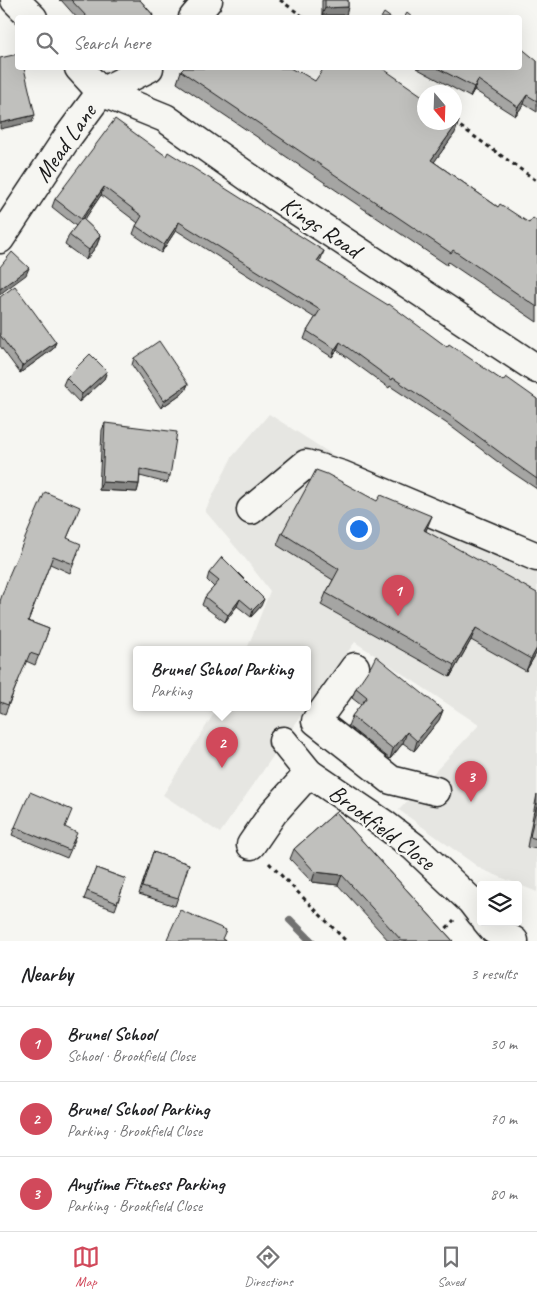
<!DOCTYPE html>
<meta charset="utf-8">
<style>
:root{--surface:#fff;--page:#f2f2f2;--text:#202124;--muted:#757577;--line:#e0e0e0;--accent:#d1495b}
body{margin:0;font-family:Caveat,sans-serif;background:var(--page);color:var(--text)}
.controls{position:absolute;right:15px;bottom:15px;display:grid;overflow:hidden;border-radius:5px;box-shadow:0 5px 20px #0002}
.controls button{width:45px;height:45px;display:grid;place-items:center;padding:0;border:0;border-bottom:1px solid var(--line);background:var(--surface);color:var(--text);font:25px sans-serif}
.compass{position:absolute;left:417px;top:85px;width:45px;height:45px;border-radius:50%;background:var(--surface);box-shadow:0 5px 20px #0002;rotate:161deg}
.you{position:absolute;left:358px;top:528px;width:18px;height:18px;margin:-12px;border:4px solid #fff;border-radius:50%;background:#1a73e8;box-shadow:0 0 0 8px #1a73e833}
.badge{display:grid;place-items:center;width:32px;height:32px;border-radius:50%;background:var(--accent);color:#fff;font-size:16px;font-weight:700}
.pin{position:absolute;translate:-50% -41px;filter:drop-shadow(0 1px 2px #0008)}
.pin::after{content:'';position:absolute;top:26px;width:18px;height:15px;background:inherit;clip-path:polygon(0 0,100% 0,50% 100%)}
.popup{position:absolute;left:133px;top:646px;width:178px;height:65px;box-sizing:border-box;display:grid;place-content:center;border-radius:5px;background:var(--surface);filter:drop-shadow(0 1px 4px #0005);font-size:16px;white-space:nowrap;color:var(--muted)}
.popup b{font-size:19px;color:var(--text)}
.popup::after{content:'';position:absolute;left:50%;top:100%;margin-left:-10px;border:10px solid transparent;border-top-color:var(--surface)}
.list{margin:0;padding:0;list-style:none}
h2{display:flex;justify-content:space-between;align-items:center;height:65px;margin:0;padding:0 20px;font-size:21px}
h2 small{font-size:16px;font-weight:400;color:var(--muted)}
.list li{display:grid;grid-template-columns:32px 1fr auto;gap:15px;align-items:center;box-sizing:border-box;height:75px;padding:0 20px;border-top:1px solid var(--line)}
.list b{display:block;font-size:19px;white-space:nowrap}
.list p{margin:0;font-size:16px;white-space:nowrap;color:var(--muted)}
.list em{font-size:16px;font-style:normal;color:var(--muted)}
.icon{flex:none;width:28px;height:28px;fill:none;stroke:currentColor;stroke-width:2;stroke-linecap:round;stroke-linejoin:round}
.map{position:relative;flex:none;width:537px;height:941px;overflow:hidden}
.search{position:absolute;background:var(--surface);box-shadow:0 5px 20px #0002;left:15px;right:15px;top:15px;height:55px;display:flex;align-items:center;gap:12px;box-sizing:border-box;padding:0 18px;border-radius:5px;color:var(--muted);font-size:19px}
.sheet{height:290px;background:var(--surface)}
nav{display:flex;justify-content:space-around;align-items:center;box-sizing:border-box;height:70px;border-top:1px solid var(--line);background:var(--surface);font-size:14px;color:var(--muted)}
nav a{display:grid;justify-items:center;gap:2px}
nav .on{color:var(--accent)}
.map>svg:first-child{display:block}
</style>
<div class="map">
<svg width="537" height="941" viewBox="0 0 537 941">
<rect width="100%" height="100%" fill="#f6f6f2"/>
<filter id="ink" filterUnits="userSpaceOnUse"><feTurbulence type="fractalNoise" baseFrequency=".02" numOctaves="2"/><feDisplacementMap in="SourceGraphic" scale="10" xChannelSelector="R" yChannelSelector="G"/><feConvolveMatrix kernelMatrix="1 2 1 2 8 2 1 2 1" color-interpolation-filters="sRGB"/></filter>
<g filter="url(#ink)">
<g fill="#e6e6e2">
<path d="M269,414L336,457L537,540V892L481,869L399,810L479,725L355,642L307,707V649H247L270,591L244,557L205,511L232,457Z"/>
<path d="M218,707H307L220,833L163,795Z"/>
</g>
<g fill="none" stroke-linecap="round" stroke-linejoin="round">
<path stroke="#727271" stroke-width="8" d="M290,920L311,941"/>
<defs>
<g id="minor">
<path d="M15,0L33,18"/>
<path d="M193,18L208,0"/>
<path d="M79,68L101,92L165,118L275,196L537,369"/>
<path d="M0,239L67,138L101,92L149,68"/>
<path d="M251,510L306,464L342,475L537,557"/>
<path d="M355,667L316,721L391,780L436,791"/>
<path d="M283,741L309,773L384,824L414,847L471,901L481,914"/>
<path d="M251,845L273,813L309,773"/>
<path d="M487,922L493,929L514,941"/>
</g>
</defs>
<use href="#minor" stroke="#1c1c1c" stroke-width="31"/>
<g stroke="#1c1c1c" stroke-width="3" stroke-dasharray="4 4" stroke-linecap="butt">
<path d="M280,0L305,18"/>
<path d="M454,122L537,181"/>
<path d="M269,863L346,941"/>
<path d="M441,934L454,920"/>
</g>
<use href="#minor" stroke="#f6f6f2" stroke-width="28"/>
</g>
<g fill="#a5a5a3" stroke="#1c1c1c">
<path d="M59,0H140L153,15L152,18H77L61,0L60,1Z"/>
<path d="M322,0H348V7L346,15H322Z"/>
<path d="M537,61V112L524,104L515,116L474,90L470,97L416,68H520Z"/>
<path d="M181,71L315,81L455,133L434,162L498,207L529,223L537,221V322L448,262L447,265L177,83Z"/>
<path d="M166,156L321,259L319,262L447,347L503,381L537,399V489L510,471L449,425L390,386L389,388L337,350L332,357L304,339L307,331L315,318L176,230L161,253L133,234L136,226L138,223L101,195L84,220L100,235L97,245L86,260L65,245L69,235L76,226L52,207L55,199Z"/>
<path d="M0,297L56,342L53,349L20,373L0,346Z"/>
<path d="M134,358L188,384L185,391L161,408L132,365Z"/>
<path d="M107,371L104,379L79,402L63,385L66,378Z"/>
<path d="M105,423L170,476L167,483L140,476L139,484L137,492L99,490L102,430Z"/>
<path d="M77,515L67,538L78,553L70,573L50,564L28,621L49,629L35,665L26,661L5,714L0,712V601Z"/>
<path d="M427,528L426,531L537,652L526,671L471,640L450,677L321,605L326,593L333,580L277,545L282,533Z"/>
<path d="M209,573L261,606L251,617L237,606L225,622L202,605L205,597L214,587L207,580Z"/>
<path d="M356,688L443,710L439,720L414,751L403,743L390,759L348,726L352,716L361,705L352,698Z"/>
<path d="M537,794V849L527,847Z"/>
<path d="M336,812L453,941H389L338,885L312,882L290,859L294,849Z"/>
<path d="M15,827L65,828L75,840L67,858L12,835Z"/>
<path d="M153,852L189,864L175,906L139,894Z"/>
<path d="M96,868L126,879L115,910L84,899Z"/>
</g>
<g fill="#868684" stroke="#1c1c1c">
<path d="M348,7L346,15H322L325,8Z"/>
<path d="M478,80L474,90L470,97L474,87Z"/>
<path d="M527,95L524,104L515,116L518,107Z"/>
<path d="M35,115L32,122L0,129V123Z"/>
<path d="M459,121L455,133L427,172L431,160Z"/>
<path d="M104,187L101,195L79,228L82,220Z"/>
<path d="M179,222L176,230L161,253L164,245Z"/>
<path d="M100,235L97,245L86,260L89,250Z"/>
<path d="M324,251L321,259L314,269L317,261Z"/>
<path d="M29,268L26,275L0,294V289Z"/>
<path d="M56,342L53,349L20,373L22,366Z"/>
<path d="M340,342L337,350L332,357L335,349Z"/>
<path d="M107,371L104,379L79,402L82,394Z"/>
<path d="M188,384L185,391L161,408L164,401Z"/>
<path d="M102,482L139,484L137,492L99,490Z"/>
<path d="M432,516L427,528L420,542L424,530Z"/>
<path d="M240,599L237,606L225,622L228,615Z"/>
<path d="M264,599L261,606L251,617L253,610Z"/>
<path d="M476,628L471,640L450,677L454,665Z"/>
<path d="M537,648V652L526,671L531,659Z"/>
<path d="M443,710L439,720L414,751L417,741Z"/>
<path d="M407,732L403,743L390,759L393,749Z"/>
<path d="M315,872L342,875L338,885L312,882Z"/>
</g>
<g fill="#c0c0bd" stroke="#1c1c1c">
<path d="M71,0H140L153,15L150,18H88Z"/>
<path d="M325,0H348V7L325,8Z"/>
<path d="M384,13L391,18H381Z"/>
<path d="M407,13L413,18H404Z"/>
<path d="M520,47L537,61V101L527,95L518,107L478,80L474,87L437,68H520Z"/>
<path d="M18,54V68H24L35,115L0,123V58Z"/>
<path d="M184,68H290L299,73L300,72L315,81L324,68H382L424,97V122H454V118L459,121L431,160L498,207L500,204L529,223L533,218L537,221V307L453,250L451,253L181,71Z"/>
<path d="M115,119L166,156L168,152L324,251L317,261L388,305L389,304L447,347L449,344L503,381L506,377L537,399V479L513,462L452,417L393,378L392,380L340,342L335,349L307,331L320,310L179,222L164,245L136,226L142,216L104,187L81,219L55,199Z"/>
<path d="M82,218L100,235L89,250L69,235Z"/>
<path d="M12,252L29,268L0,289V267Z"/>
<path d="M15,286L56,342L22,366L0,335V297Z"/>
<path d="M159,341L188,384L164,401L134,358Z"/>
<path d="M90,354L107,371L82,394L66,378Z"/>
<path d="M105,423L177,432L170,476L140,469L139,484L102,482Z"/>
<path d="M316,470L327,474L377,501L381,495L429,515L432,516L424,530L537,593V648L531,659L476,628L454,665L326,593L339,569L282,533Z"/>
<path d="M45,492L80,507L67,538L81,544L73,564L53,556L28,621L49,629L39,656L30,653L8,705L0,702V601L10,573Z"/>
<path d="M222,557L264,599L253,610L240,599L228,615L205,597L219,581L209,573Z"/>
<path d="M376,656L443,710L417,741L407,732L393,749L352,716L367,697L356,688L371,666Z"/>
<path d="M30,792L72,810L65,827L77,833L69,850L15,827Z"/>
<path d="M537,803V839L530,837Z"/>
<path d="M336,812L453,941H402L342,875L315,872L294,849Z"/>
<path d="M153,852L189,864L178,898L142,887Z"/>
<path d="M96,868L126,879L117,903L87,891Z"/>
<path d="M180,910L226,930L222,939L226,941H172L167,939Z"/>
</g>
</g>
<g text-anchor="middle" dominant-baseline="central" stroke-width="5" stroke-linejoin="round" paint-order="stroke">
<g font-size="24" fill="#1c1c1c" stroke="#f6f6f2">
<text transform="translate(65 143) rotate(-55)">Mead Lane</text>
<text transform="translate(321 227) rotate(34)">Kings Road</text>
<text transform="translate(382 827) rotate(37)">Brookfield Close</text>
</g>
</g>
</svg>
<div class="controls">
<button><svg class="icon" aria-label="layers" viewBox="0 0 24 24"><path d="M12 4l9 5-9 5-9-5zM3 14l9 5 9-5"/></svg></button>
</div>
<svg class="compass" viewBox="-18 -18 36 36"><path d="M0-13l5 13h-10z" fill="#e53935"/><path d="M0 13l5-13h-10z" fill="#757577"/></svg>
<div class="you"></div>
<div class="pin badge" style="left:398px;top:616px">1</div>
<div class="pin badge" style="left:222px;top:768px">2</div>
<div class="popup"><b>Brunel School Parking</b>Parking</div>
<div class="pin badge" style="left:471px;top:802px">3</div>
<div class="search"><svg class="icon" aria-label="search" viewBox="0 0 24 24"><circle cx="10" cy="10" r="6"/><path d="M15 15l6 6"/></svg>Search here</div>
</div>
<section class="sheet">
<h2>Nearby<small>3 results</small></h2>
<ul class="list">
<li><span class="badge">1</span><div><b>Brunel School</b><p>School · Brookfield Close</p></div><em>30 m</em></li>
<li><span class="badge">2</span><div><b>Brunel School Parking</b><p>Parking · Brookfield Close</p></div><em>70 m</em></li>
<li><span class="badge">3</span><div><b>Anytime Fitness Parking</b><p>Parking · Brookfield Close</p></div><em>80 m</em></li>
</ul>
</section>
<nav>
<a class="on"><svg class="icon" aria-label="map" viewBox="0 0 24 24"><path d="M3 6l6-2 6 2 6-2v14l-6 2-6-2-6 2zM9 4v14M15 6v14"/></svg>Map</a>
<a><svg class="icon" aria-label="directions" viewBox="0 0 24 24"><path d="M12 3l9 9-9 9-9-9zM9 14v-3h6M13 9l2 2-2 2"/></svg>Directions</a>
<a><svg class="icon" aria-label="saved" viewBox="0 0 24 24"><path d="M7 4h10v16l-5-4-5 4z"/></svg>Saved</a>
</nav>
